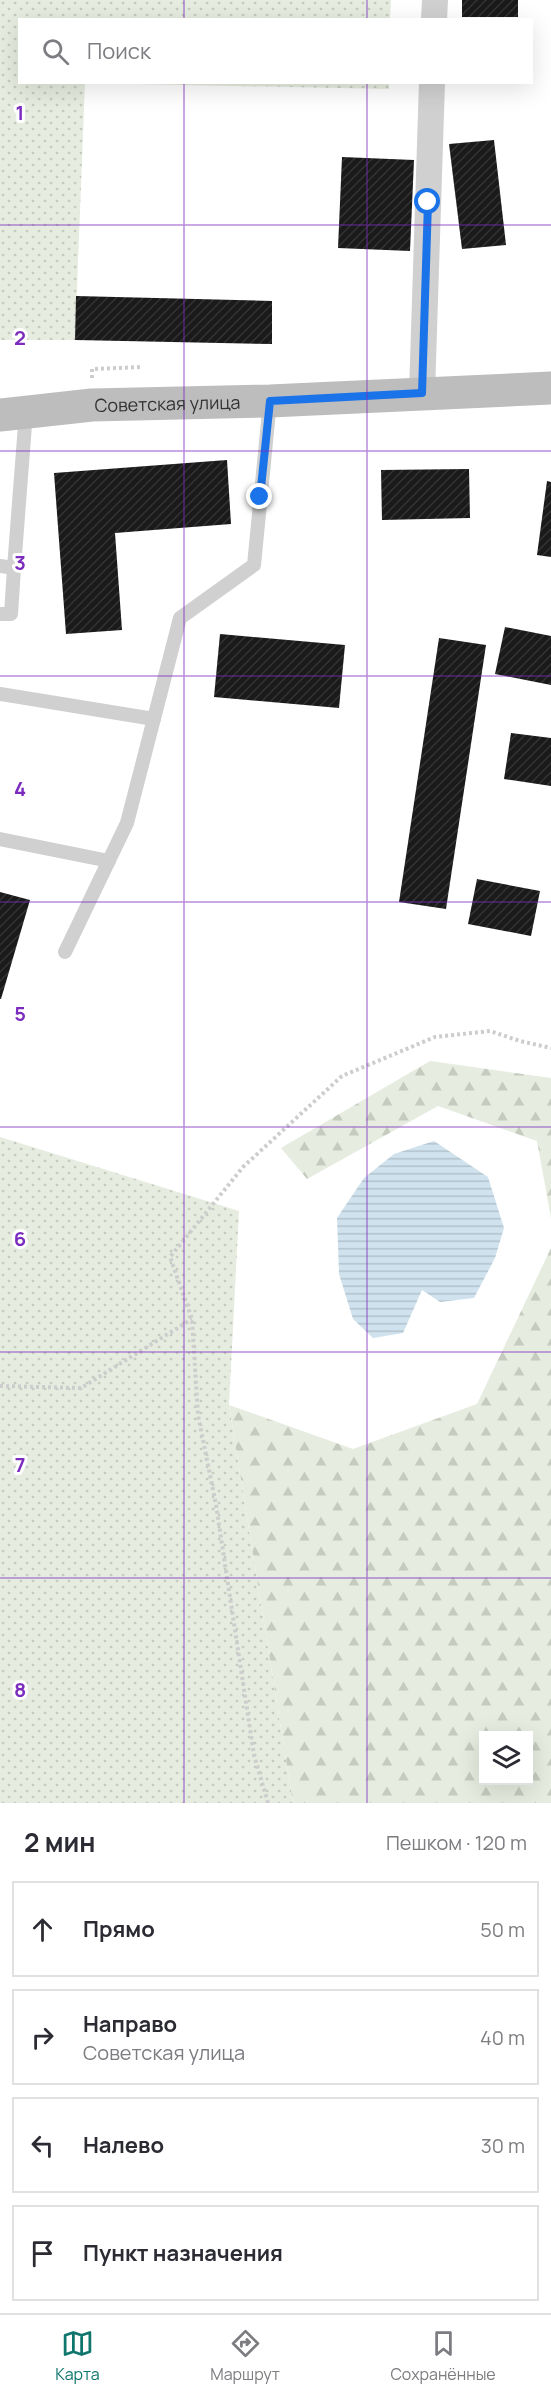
<!DOCTYPE html>
<html lang="ru">
<meta charset="utf-8">
<style>
:root{--surface:#fff;--page:#f2f2f3;--text:#2b2b33;--muted:#7c7c81;--line:#e1e1e2;--accent:#0f766e}
body{margin:0;font-family:Manrope,sans-serif;background:var(--page);color:var(--text)}
.controls{position:absolute;right:18px;bottom:18px;display:grid;overflow:hidden;border-radius:0px;box-shadow:0 6px 24px #0002}
.controls button{width:54px;height:54px;display:grid;place-items:center;padding:0;border:0;border-bottom:2px solid var(--line);background:var(--surface);color:var(--text);font:30px sans-serif}
.stop{position:absolute;width:18px;height:18px;margin:-14px;border:4px solid #1a73e8;border-radius:50%;background:#fff}
.stop.end{background:#1a73e8;border-color:#fff;box-shadow:0 2px 6px #0008}
.list{margin:0;padding:0;list-style:none}
h2{display:flex;justify-content:space-between;align-items:center;height:78px;margin:0;padding:0 24px;font-size:26px}
h2 small{font-size:20px;font-weight:400;color:var(--muted)}
.list li{display:grid;grid-template-columns:39px 1fr auto;gap:18px;align-items:center;box-sizing:border-box;height:96px;margin:0 12px 12px;padding:0 12px;border:2px solid var(--line);border-radius:0px}
.list b{display:block;font-size:22px;white-space:nowrap}
.list p{margin:0;font-size:20px;white-space:nowrap;color:var(--muted)}
.list em{font-size:20px;font-style:normal;color:var(--muted)}
.icon{flex:none;width:33px;height:33px;fill:none;stroke:currentColor;stroke-width:2;stroke-linecap:round;stroke-linejoin:round}
.map{position:relative;flex:none;width:551px;height:1803px;overflow:hidden}
.search{position:absolute;background:var(--surface);box-shadow:0 6px 24px #0002;left:18px;right:18px;top:18px;height:66px;display:flex;align-items:center;gap:15px;box-sizing:border-box;padding:0 21px;border-radius:0px;color:var(--muted);font-size:22px}
.sheet{height:510px;background:var(--surface)}
nav{display:flex;justify-content:space-around;align-items:center;box-sizing:border-box;height:84px;border-top:2px solid var(--line);background:var(--surface);font-size:16px;color:var(--muted)}
nav a{display:grid;justify-items:center;gap:3px}
nav .on{color:var(--accent)}
.map>svg:first-child{display:block}
</style>
<div class="map">
<svg width="551" height="1803" viewBox="0 0 551 1803">
<defs>
<pattern id="grass-dots" width="8" height="8" patternUnits="userSpaceOnUse" patternTransform="scale(1.5)"><rect width="8" height="8" fill="#e6ecdf"/><path d="M2 2h.1M6 6h.1" fill="none" stroke="#c6cbc0" stroke-width="1.8" stroke-linecap="round"/></pattern>
<pattern id="forest-firs" width="22" height="20" patternUnits="userSpaceOnUse" patternTransform="scale(1.5)"><rect width="22" height="20" fill="#e6ecdf"/><path d="M5 1l3.5 6h-7zM16 11l3.5 6h-7z" fill="#c6cbc0"/></pattern>
<pattern id="water-rules" width="6" height="5" patternUnits="userSpaceOnUse" patternTransform="scale(1.5)"><rect width="6" height="5" fill="#cfe2ee"/><path d="M0 2.5h6" fill="none" stroke="#b2c2cd"/></pattern>
<pattern id="building-hatch" width="6" height="6" patternUnits="userSpaceOnUse" patternTransform="scale(1.5)"><rect width="6" height="6" fill="#1a1a1a"/><path d="M-1 1l2-2M0 6l6-6M5 7l2-2" fill="none" stroke="#333"/></pattern>
</defs>
<rect width="100%" height="100%" fill="#fff"/>
<g fill="url(#grass-dots)">
<path d="M0,0H391L390,19L20,20V82H389V89L85,83L75,340H0Z"/>
<path d="M0,1137L239,1211L229,1405L293,1803H0Z"/>
</g>
<g fill="url(#forest-firs)" fill-rule="evenodd">
<path d="M430,1061L551,1078V1218L537,1141L438,1106L307,1179L281,1148Z"/>
<path d="M551,1248V1803H293L229,1405L353,1449L477,1404ZM484,1736H528V1780H484Z"/>
</g>
<path fill="url(#water-rules)" d="M434,1141L488,1177L504,1228L495,1258L474,1298L440,1302L422,1290L403,1333L373,1338L353,1319L339,1274L337,1218L364,1178L394,1154Z"/>
<g fill="url(#building-hatch)">
<rect x="462" y="0" width="56" height="17"/>
<path d="M494,140L506,245L462,249L449,144Z"/>
<path d="M342,157L414,160L410,251L338,248Z"/>
<path d="M76,296L272,301V344L75,340Z"/>
<path d="M227,460L231,524L115,533L122,630L66,634L54,473Z"/>
<path d="M469,469L470,518L382,520L381,470Z"/>
<path d="M547,481L551,482V557L537,555Z"/>
<path d="M505,627L551,636V685L495,674Z"/>
<path d="M220,634L345,645L339,708L214,697Z"/>
<path d="M439,638L486,645L446,909L399,902Z"/>
<path d="M511,733L551,738V786L504,779Z"/>
<path d="M477,879L540,891L531,936L468,924Z"/>
<path d="M0,892L30,900L1,999H0Z"/>
</g>
<g fill="none" stroke-linecap="round" stroke-linejoin="round">
<g stroke="#cdcdcd" stroke-width="4" stroke-dasharray="3 3" stroke-linecap="butt">
<path d="M92,378V369L143,367"/>
<path d="M0,1386L81,1388L192,1319"/>
<path d="M268,1803L254,1755L216,1505L198,1415L192,1319L170,1257L243,1167L342,1076L435,1037L490,1031L520,1041L551,1048"/>
</g>
<g stroke="#d0d0d0" stroke-width="14">
<path d="M0,566L14,568L26,412"/>
<path d="M0,614H11L14,568"/>
<path d="M0,694L154,719"/>
<path d="M0,839L109,861"/>
<path d="M65,952L127,823L180,618L254,565L270,401"/>
</g>
<g stroke="#d0d0d0" stroke-width="26">
<path d="M434,20L435,0"/>
<path d="M422,393L432,82"/>
</g>
<path stroke="#bdbdbd" stroke-width="33" id="s1" d="M0,415L92,405L270,401L551,388"/>
</g>
<g fill="none" stroke-linecap="round" stroke-linejoin="round">
<path stroke="#1a73e8" stroke-width="8" d="M260,497L270,401L422,393L428,202"/>
</g>
<path fill="none" stroke="#7b2cbf" stroke-width="1.5" stroke-opacity="0.55" d="M184,0V20M367,0V20M184,82V1803M367,82V1803M0,225H551M0,451H551M0,676H551M0,902H551M0,1127H551M0,1352H551M0,1578H551"/>
<g text-anchor="middle" dominant-baseline="central" stroke-width="6" stroke-linejoin="round" paint-order="stroke">
<g font-size="18" fill="#333" stroke="#fff">
<text stroke="none"><textPath href="#s1" startOffset="168">Советская улица</textPath></text>
</g>
</g>
<g font-size="20" text-anchor="middle" font-weight="bold" fill="#7b2cbf" stroke="#fff" stroke-width="6" stroke-linejoin="round" paint-order="stroke">
<text x="20" y="120">1</text>
<text x="20" y="345">2</text>
<text x="20" y="570">3</text>
<text x="20" y="796">4</text>
<text x="20" y="1021">5</text>
<text x="20" y="1246">6</text>
<text x="20" y="1472">7</text>
<text x="20" y="1697">8</text>
</g>
</svg>
<div class="controls">
<button><svg class="icon" aria-label="layers" viewBox="0 0 24 24"><path d="M12 4l9 5-9 5-9-5zM3 14l9 5 9-5"/></svg></button>
</div>
<div class="stop" style="left:428px;top:202px"></div>
<div class="stop end" style="left:260px;top:497px"></div>
<div class="search"><svg class="icon" aria-label="search" viewBox="0 0 24 24"><circle cx="10" cy="10" r="6"/><path d="M15 15l6 6"/></svg>Поиск</div>
</div>
<section class="sheet">
<h2>2 мин<small>Пешком · 120 m</small></h2>
<ul class="list">
<li><svg class="icon" aria-label="ahead" viewBox="0 0 24 24"><path d="M12 20V5M6 11l6-6 6 6"/></svg><div><b>Прямо</b></div><em>50 m</em></li>
<li><svg class="icon" aria-label="right" viewBox="0 0 24 24"><path d="M7 20v-9h11M14 6l5 5-5 5"/></svg><div><b>Направо</b><p>Советская улица</p></div><em>40 m</em></li>
<li><svg class="icon" aria-label="left" viewBox="0 0 24 24"><path d="M17 20v-9H6M10 6l-5 5 5 5"/></svg><div><b>Налево</b></div><em>30 m</em></li>
<li><svg class="icon" aria-label="arrive" viewBox="0 0 24 24"><path d="M6 21V4h12l-3 4 3 4H6"/></svg><div><b>Пункт назначения</b></div></li>
</ul>
</section>
<nav>
<a class="on"><svg class="icon" aria-label="map" viewBox="0 0 24 24"><path d="M3 6l6-2 6 2 6-2v14l-6 2-6-2-6 2zM9 4v14M15 6v14"/></svg>Карта</a>
<a><svg class="icon" aria-label="directions" viewBox="0 0 24 24"><path d="M12 3l9 9-9 9-9-9zM9 14v-3h6M13 9l2 2-2 2"/></svg>Маршрут</a>
<a><svg class="icon" aria-label="saved" viewBox="0 0 24 24"><path d="M7 4h10v16l-5-4-5 4z"/></svg>Сохранённые</a>
</nav>
